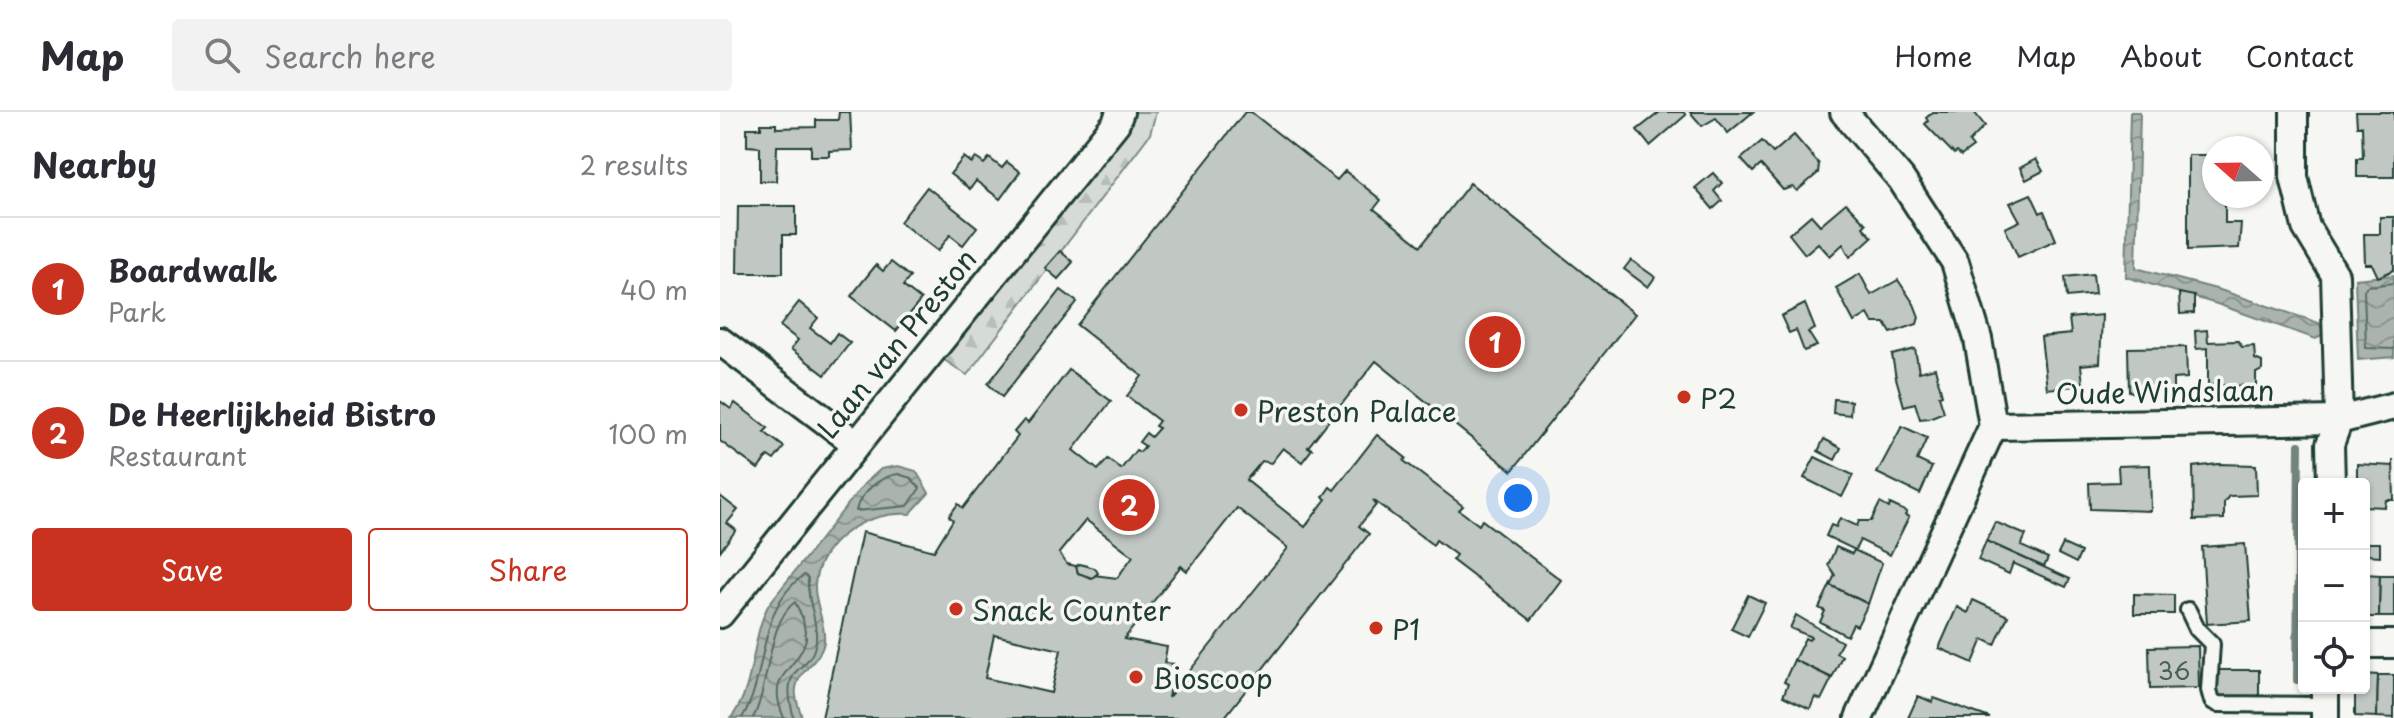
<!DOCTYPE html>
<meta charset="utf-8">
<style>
:root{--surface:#fff;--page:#f2f2f3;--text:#2b2b33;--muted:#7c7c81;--line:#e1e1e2;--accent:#c8321e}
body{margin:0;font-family:"Playpen Sans",sans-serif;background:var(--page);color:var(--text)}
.controls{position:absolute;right:24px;bottom:24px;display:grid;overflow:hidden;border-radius:8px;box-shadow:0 2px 6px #0004}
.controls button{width:72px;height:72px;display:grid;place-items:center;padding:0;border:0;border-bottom:2px solid var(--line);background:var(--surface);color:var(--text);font:40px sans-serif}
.compass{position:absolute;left:1482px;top:24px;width:72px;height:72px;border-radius:50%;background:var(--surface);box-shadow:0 2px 6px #0004;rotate:290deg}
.you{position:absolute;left:798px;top:386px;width:28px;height:28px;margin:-20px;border:6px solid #fff;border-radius:50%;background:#1a73e8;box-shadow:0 0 0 12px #1a73e833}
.badge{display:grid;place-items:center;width:52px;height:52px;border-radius:50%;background:var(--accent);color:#fff;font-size:26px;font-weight:700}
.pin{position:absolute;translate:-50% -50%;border:4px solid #fff;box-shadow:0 2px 8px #0006}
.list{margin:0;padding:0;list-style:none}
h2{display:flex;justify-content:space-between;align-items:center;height:104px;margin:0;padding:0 32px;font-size:34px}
h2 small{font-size:26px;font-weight:400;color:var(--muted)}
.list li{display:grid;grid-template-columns:52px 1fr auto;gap:24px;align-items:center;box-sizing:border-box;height:144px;padding:0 32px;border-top:2px solid var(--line)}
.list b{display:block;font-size:30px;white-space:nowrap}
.list p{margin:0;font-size:26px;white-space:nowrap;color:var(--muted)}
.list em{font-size:26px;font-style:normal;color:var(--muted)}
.actions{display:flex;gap:16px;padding:24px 32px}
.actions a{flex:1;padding:18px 0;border:2px solid var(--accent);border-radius:8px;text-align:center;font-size:28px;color:var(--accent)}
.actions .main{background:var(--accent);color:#fff}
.icon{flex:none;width:44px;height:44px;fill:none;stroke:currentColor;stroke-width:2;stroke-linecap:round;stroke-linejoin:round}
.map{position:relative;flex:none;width:1674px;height:606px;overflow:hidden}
header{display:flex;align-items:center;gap:48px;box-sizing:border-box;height:112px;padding:0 40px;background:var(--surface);border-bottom:2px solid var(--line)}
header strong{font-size:38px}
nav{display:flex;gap:44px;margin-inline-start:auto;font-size:28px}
.search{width:560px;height:72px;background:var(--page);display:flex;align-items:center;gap:20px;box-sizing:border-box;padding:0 28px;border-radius:8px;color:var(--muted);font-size:30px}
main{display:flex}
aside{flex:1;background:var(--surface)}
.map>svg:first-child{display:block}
</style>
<header>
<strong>Map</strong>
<div class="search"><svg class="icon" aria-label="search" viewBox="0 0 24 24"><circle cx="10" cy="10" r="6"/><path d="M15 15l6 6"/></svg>Search here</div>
<nav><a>Home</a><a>Map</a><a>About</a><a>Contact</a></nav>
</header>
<main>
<aside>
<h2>Nearby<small>2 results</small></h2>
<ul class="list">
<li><span class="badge">1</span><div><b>Boardwalk</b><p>Park</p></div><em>40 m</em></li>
<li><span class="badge">2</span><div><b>De Heerlijkheid Bistro</b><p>Restaurant</p></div><em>100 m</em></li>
</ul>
<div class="actions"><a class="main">Save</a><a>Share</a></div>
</aside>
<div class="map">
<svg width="1674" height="606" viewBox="0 0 1674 606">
<defs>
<pattern id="forest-firs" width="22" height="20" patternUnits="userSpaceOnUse" patternTransform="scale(2)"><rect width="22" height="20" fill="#d6dbd6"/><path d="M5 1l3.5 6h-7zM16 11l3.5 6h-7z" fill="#b7bdb8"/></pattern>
<pattern id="water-waves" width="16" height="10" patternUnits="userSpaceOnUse" patternTransform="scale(2)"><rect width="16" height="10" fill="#aab3ae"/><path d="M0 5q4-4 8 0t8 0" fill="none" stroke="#8a938e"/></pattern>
</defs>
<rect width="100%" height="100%" fill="#f6f6f2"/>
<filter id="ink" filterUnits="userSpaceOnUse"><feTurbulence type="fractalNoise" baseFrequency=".0125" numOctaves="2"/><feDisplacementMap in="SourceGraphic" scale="16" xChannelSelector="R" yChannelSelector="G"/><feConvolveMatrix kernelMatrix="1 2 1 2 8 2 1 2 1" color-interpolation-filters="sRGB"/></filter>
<g filter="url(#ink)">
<path fill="url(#forest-firs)" stroke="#7a8c85" stroke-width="2" d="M398,0H436L430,22L247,263L212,240Z"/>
<g fill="url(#water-waves)" stroke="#72847d" stroke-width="2">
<path d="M1410,0H1420L1416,156L1500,178L1599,211L1604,221L1596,227L1497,192L1406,165Z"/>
<path d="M1674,163V245L1638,248L1635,167Z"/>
<path d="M178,354L196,359L209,381L190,402C149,398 98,428 95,473C94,492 106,510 104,529C102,549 78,558 76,576C74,588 80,595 82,606H11C36,575 30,527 49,492L144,372L161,357Z"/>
</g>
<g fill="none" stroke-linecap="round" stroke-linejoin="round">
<g stroke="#576c65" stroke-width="2">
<path d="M1674,171L1647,174L1644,178L1646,236L1674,237"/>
<path d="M178,362L191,366L200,376L188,394L136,399C139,381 161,364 178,362Z"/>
<path d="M22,606C50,561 35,497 84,463L88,466C86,488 98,507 96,528C92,565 57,546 74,606"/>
<path d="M33,606C50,574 47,510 75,490L83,507L86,527C77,561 44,560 64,606"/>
</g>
<path stroke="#72847d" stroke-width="8" d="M1577,568L1579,333"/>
</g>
<g fill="#c1c8c3" stroke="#1f3d34" stroke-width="2" fill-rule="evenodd">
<path d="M119,0H130L132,38L109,39V44H91V34H57L56,69H40V35L27,34V16H41V12H56V16L96,15V8H118Z"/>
<path d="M525,0H531L617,68L625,59L661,88L654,97L701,134L750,71L915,202L792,359L656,249L588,335L592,337L582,350L563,336L551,351L542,349L526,368L585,415L606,387L603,385L610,375L614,378L657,323L686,346L684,349L743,394L739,398L759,413L762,408L841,468L811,508L732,448L736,443L716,428L713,433L653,388L656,393L639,414L649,422L504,606H102L142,420L214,439L233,408L229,404L238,392L243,396L298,324L294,320L304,308L308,311L349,258L391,289L353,338L378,358L388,347L401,357L416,338L420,340L425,334L419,330L426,321L431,325L439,316L435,314L439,309L407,284L422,264L357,213ZM517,396L568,436L448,586L454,552L444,551L447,535L404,527L461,454L467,459ZM366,408L413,444L397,466L358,461L356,454L347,452L339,441ZM274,523L341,538L331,581L265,566Z"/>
<path d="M940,0H963L966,3L930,34L917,18Z"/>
<path d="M970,0H1033L1008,21L996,6L982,14Z"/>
<path d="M1213,0H1254L1265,14L1249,30L1253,35L1241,44L1237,40L1234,42L1205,12L1208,9L1206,6Z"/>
<path d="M1636,0H1674V65H1637V46H1643L1642,14H1637Z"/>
<path d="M1074,23L1099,52L1098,61L1077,79L1073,75L1063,78L1041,53L1033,60L1021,47L1042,29L1053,41Z"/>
<path d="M1468,43H1494V84L1514,86L1505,89V111H1521L1519,136L1468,138Z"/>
<path d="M244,45L252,51L256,46L264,52L269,46L282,56L287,50L300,60L280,87L256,69L250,77L230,62Z"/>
<path d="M1316,47L1323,59L1306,68L1300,56Z"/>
<path d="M993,61L1002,71L994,79L1002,89L993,97L975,76Z"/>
<path d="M207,75L257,115L243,133L230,123L218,139L180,110Z"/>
<path d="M1311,82L1320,101L1324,99L1336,128L1298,145L1285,116L1300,109L1290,91Z"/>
<path d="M1126,91L1146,112L1143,115L1152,125L1130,145L1123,132L1110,144L1098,131L1085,142L1069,122L1091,103L1100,113Z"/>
<path d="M18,94H76V123H63V161H17Z"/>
<path d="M1660,105H1674V158L1658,165L1652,152H1645L1644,122H1660Z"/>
<path d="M340,139L353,150L338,167L325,156Z"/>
<path d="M911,148L935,165L928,175L904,157Z"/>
<path d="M171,150L190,165L183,174L201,188L176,219L131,184L156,153L163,159Z"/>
<path d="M1140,162L1151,183L1178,168L1194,192L1199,205L1197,212L1171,221L1165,211H1153L1148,202L1134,210L1116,176Z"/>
<path d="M1373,162L1375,182L1347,185L1345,165Z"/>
<path d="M341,178L357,190L282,285L268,272Z"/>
<path d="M1459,181L1474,184V201L1460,202Z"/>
<path d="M79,190L98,206L90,216L110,231L117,221L130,231L105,263L71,237L78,228L60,214Z"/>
<path d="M1085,192L1095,217L1088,220L1097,234L1084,239L1076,218L1069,221L1061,204Z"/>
<path d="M1382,203L1380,251L1361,253L1363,273L1327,277L1321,225L1351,222L1349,206Z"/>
<path d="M1487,218L1488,230L1518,229L1522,235L1534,234L1535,247L1542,250V258L1536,261V274L1488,273V236L1476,237L1475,219Z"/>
<path d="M1466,235L1467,266L1453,267V278L1426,279L1421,283L1409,279L1408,236Z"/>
<path d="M1195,237L1199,260L1215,256L1222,283L1219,284L1224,300L1209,306L1200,307L1195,291L1184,294L1176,266L1172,243Z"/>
<path d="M1114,287L1131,289L1130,303L1113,301Z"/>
<path d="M0,289L11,297L15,291L48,316L44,320L64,335L54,348L48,344L38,357L0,329Z"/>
<path d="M1182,314L1207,326L1197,348L1212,355L1200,382L1157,361Z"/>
<path d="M1104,327L1121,336L1115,348L1098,339Z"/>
<path d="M1095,345L1133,363L1122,385L1084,366Z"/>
<path d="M1673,347L1674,388H1666L1665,395L1644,394V372H1637V352L1673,354Z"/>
<path d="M1498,352L1536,353L1537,383L1509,384L1504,390V407L1474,408L1473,355Z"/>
<path d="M1430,353L1431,399L1370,397L1369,371L1399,370L1398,354Z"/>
<path d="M0,384L18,398L7,411L16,418L0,439Z"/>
<path d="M1160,391L1169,396L1170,392L1187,400L1185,403L1189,405L1170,443L1140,428L1135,438L1106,424L1111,413L1116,415L1120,406L1137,414L1139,409H1151Z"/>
<path d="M1275,410L1306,423L1301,434L1328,446L1324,455L1266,429Z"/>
<path d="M1266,429L1350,467L1346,475L1293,451L1289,462L1258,448Z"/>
<path d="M1648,431H1660V444L1648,443Z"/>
<path d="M1343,432L1361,440L1356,451L1338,442Z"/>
<path d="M1525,432L1531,509L1487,512L1482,435Z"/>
<path d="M1116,435L1132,442L1134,438L1162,451L1148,492L1110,473L1115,463L1108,453Z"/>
<path d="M360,452L375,456L378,461L372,466L358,461L356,454Z"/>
<path d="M1644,462L1660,463L1659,505H1644Z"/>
<path d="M1660,463H1674V505H1659Z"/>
<path d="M1110,473L1148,492L1137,514L1133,512L1127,524L1100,510L1105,499L1099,496Z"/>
<path d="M1414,482L1454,483V502H1414Z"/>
<path d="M1028,483L1045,491L1028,525L1011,517Z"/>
<path d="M1253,488L1288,504L1275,533L1263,527L1253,551L1219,536L1237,495L1248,501Z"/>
<path d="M1076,503L1122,530L1116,541L1122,544L1112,566L1074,548L1085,526L1089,528L1091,525L1070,516Z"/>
<path d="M1478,534L1479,576L1430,577L1429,535Z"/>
<path d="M1074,548L1112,566L1101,588L1095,585L1090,597L1063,584L1068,572L1064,570Z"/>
<rect x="1498" y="558" width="41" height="26"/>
<path d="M1644,562L1658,563L1657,605L1635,604V576H1644Z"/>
<path d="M1658,563H1674V606L1657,605Z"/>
<path d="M1198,584L1212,590L1214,586L1270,606H1188Z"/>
</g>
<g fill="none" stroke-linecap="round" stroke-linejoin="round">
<defs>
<path id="service" d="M1468,498L1477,517L1492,532L1489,578L1492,589L1498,592L1605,593"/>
<g id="minor">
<path d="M1124,0L1181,67L1235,150L1258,227L1273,314L1139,606"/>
<path d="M1574,0V65L1586,115L1615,163L1619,308L1610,332L1611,372"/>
<path d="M0,229L135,331"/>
<path d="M1273,314L1619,308L1674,294"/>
<path d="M0,502L396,11L400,0"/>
<path d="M1644,532H1674"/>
<path d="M1605,606V576"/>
</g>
</defs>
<use href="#service" stroke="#1f3d34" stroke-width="20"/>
<use href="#minor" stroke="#1f3d34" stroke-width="32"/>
<use href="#service" stroke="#f6f6f2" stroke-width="14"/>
<use href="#minor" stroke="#f6f6f2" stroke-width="26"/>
</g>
</g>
<g fill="#c8321e" stroke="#f6f6f2" stroke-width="3">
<circle cx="964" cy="285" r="8"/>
<circle cx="521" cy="298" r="8"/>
<circle cx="236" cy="497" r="8"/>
<circle cx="656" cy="516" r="8"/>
<circle cx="416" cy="565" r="8"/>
</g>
<g text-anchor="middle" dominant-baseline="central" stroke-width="7" stroke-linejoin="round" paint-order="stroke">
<g font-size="24" fill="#486058">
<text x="1454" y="558">36</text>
</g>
<g font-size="28" fill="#1f3d34" stroke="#f6f6f2">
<text transform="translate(176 231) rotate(-51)">Laan van Preston</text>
<text transform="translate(1445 279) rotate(-1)">Oude Windslaan</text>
</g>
<g font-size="28" fill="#1f3d34" stroke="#f6f6f2" text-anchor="start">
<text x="980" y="285">P2</text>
<text x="537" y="298">Preston Palace</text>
<text x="252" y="497">Snack Counter</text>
<text x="672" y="516">P1</text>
<text x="432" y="565">Bioscoop</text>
</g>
</g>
</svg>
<div class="controls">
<button>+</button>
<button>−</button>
<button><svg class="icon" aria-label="locate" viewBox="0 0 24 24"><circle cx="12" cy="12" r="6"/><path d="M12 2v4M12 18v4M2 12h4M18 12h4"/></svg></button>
</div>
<svg class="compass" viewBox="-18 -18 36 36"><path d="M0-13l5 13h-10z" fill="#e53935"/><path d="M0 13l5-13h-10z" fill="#7c7c81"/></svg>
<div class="you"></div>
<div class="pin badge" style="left:775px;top:230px">1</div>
<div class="pin badge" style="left:409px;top:393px">2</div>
</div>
</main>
